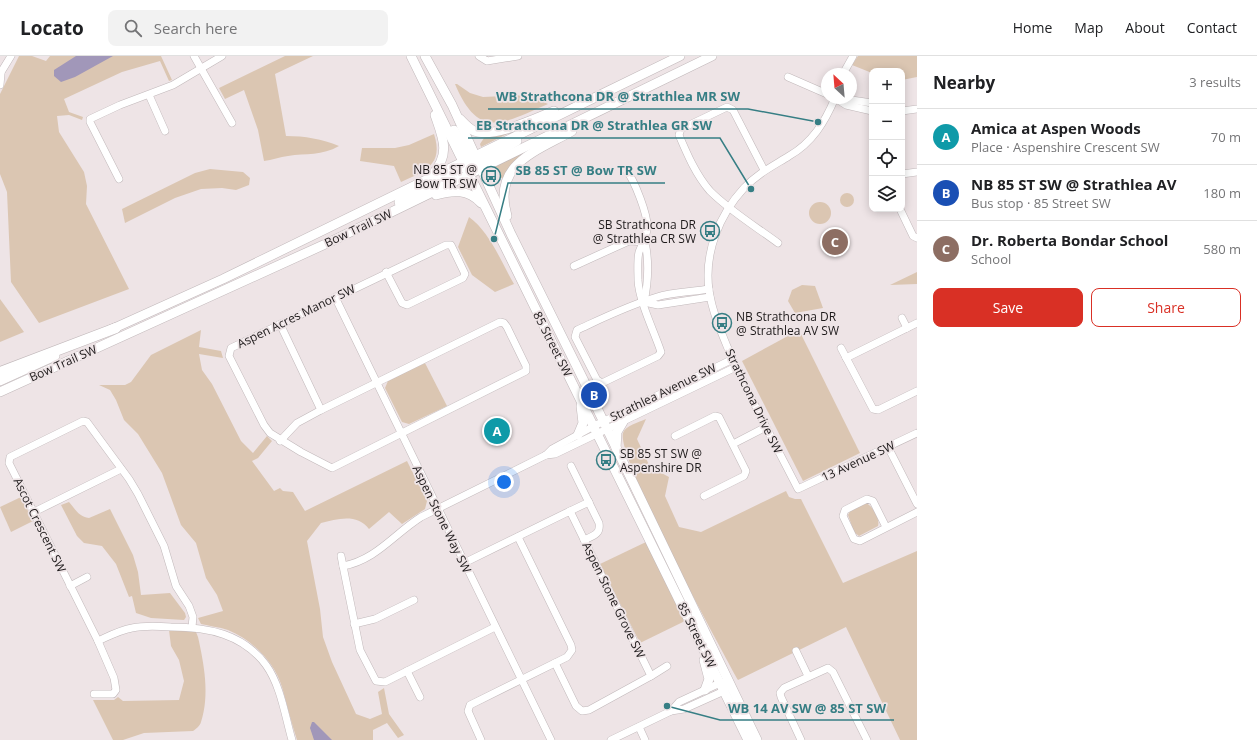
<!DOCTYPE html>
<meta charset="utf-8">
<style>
:root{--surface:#fff;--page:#f2f2f2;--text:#202124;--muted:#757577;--line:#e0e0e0;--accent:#d93025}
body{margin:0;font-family:"Open Sans",sans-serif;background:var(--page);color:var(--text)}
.controls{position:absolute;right:12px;top:12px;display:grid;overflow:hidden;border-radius:8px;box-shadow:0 2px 10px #0003}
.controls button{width:36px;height:36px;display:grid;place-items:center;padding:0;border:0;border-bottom:1px solid var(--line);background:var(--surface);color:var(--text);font:20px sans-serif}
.compass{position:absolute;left:821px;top:12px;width:36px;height:36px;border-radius:50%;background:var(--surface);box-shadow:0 2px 10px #0003;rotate:334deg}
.you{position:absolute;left:504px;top:426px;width:14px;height:14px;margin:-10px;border:3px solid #fff;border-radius:50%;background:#1a73e8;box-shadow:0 0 0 6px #1a73e833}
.badge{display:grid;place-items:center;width:26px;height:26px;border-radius:50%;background:var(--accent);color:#fff;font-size:13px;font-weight:700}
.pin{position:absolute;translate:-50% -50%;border:2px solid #fff;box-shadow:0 1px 4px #0006}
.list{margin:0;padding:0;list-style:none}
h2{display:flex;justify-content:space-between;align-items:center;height:52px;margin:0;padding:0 16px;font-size:17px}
h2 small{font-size:13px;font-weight:400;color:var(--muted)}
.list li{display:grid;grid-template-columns:26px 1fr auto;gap:12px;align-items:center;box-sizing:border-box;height:56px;padding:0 16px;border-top:1px solid var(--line)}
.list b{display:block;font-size:15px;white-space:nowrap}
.list p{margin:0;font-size:13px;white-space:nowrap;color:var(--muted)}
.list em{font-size:13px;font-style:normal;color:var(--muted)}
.actions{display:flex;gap:8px;padding:12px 16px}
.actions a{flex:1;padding:9px 0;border:1px solid var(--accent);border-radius:8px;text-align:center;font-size:14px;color:var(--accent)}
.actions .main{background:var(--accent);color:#fff}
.icon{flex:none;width:22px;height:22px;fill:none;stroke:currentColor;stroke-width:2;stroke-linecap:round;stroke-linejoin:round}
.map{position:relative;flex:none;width:917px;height:684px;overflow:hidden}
header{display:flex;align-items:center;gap:24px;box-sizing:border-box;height:56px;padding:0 20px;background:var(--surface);border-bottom:1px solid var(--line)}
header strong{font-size:19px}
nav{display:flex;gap:22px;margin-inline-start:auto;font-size:14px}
.search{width:280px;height:36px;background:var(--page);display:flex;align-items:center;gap:10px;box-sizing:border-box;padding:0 14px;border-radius:8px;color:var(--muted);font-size:15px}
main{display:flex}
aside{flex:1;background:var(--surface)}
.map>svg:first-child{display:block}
</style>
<header>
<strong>Locato</strong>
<div class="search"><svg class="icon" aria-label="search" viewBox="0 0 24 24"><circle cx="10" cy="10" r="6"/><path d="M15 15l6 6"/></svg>Search here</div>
<nav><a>Home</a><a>Map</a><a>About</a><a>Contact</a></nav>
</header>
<main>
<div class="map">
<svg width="917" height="684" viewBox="0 0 917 684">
<rect width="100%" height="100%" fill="#eee4e6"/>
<g fill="#dbc6b2">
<path d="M19,0H32L46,5L50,0H161L172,24L169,25L160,5L122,16L64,43L69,56L83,61L82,64L69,59L57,60L59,76L84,116L87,130L86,148L129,233L39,267L11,226L7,136L0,118V38Z"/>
<path d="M285,0H313L275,18L286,80C305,80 322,83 339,90C322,100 306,97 288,100C280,101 272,104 264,105L258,74L244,34L225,43L219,32Z"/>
<path d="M858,0H917V21L902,24V15H872V17L852,9Z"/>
<path d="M455,28H457L470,37L483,41L528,39L548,48C503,67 479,85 455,28Z"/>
<path d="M511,76L481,91L480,88L486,79Z"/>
<path d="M434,78C444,109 425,115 401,126L394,110L360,105L362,92H395L409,89Z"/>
<path d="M520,97L521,99L510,110L504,122H496L491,111Z"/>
<path d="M210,113L243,116L250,122L249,129L236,134L222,132L201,133L175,142L125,167L122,153L195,117Z"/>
<circle cx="847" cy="144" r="7"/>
<circle cx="820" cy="157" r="11"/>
<path d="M469,161C490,176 501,206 514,228L495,236L472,219L458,191Z"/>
<path d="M917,216V228L890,229Z"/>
<path d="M802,229L815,230L823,252L795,257L788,245L792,234Z"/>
<path d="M0,243L24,276L0,286Z"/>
<path d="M201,274L199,291L221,295L223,302L199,298L202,314L212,328L241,385L253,397L267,380L272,385L258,402L252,405L274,435L280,432L283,435L293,436L305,455L407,405L427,445L425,453L402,468L389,456L369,473C357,457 337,463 321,467L307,485L320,553L323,581L332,606L356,658L370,663L382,658L378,636L384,632L389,658L404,679L398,682L387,667L373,674V684H297C291,666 287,648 282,631C274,605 252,584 228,574C219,571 209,570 201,568L198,562L223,555L217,539L206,522L196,487L181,469L162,417L138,378L124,364L116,344L110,334L99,329H125L131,326L151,299Z"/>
<path d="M799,274L860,397L803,425L742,305Z"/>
<path d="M425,307L447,350L409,368L402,366L385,332L388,325Z"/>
<path d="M646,363L637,383L650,411L669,421L665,440L679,471L701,476L786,435L789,441L795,443H801L843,527L917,495V684H900L846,571L738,624C720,591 616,401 623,377C625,370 639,366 646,363Z"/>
<path d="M21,441L33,465L11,476L0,451Z"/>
<path d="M69,446C75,453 79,461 89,462L110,453L133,499L138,516L141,539L170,537L185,557L186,561L184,564L151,562L136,557L132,540L129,541L116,508L102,490L84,487L77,480L61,449Z"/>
<path d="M866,447C873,450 880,463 878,470L859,480L854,476L848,459L850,455Z"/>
<path d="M646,486L685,565L640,587L600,508Z"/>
<path d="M169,574L196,576L198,581C204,608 210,639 201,666C200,670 196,673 193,675L144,677L123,684H113L93,644H114L118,641L123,645L179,644L184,625L179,604L171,590Z"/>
</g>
<g fill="#a197b9">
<path d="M76,0H113L75,21L61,26L54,20V14Z"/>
<path d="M312,666H314L332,684H314L310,672Z"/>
</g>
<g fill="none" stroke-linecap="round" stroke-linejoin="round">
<defs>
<g id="minor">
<path d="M194,0L232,67"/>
<path d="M479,0L487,5L518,0"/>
<path d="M0,18L11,0"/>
<path d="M843,18L853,0"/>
<path d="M788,21L827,38"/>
<path d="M0,29L1,18"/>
<path d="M149,39L165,75"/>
<path d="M835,42C825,66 812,87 789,100C773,110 757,118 744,132C719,159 704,197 709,234C712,255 721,276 729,295C750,342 775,388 798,433L917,377"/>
<path d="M835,42L846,49L872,55"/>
<path d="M838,42L872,47"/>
<path d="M902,55L917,53"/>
<path d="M626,114C634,123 649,161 647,173C646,182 642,188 639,196C637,204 638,216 638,224C639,245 654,275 661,296L658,300L602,327L597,324L575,281L577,274C603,262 629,249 657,241C673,236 692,236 709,233"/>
<path d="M764,114L733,54L727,51L681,73L679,79C687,98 696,119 710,135C730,155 755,170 778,187"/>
<path d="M902,118L917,116"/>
<path d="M119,123L90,66V63L120,49L173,29L222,0"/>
<path d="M900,153L913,180L917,182"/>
<path d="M574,210L629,185L645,186"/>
<path d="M335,241L551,684"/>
<path d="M644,246L658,249L710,241"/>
<path d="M644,246C648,227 649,205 645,186"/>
<path d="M902,262L907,272"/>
<path d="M280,268L321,354"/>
<path d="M841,292L873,353L878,354L917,335"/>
<path d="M846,302L917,267"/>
<path d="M675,380L715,360L719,361L746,415L744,420L704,440"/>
<path d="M280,385L297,367L321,354L500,266L504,267L507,271L526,310V315L332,412L301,396L270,377L264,369L229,300L231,292L446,189H451L465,218L463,222L407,249L402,247L386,216"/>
<path d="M733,388L766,371"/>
<path d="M888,391L917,448"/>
<path d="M546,399L555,398L736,311"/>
<path d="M571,410L599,467C601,478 593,480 584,484"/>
<path d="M570,455L589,446"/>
<path d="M34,456L121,413"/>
<path d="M886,471L873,445L867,443L845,454L843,460L854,483L860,485L917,456"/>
<path d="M341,500L343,510"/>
<path d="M464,507L570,455L651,620L589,654L582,655L576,650L555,607"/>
<path d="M70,530L87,521"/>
<path d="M354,568L375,563L414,544"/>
<path d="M495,571L385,626L376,625L360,594L343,510C376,504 394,478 421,461L546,399L552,393L594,370L733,303"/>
<path d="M98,585C109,580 120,574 132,572C145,569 158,570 171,571C208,571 243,578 266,609C281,630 285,660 292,684"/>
<path d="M796,595L808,620"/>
<path d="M407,615L420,641"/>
<path d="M651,620L667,610"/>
<path d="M94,638H113L116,634L114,622L98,585L9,407L10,401L83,365L87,366L129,423L138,438L164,490L176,530L189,550L193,561L192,571"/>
<path d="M671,655L679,646L720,627H724"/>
<path d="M639,671L645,684"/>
<path d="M481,684L468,655L470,649L567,601L572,594L571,589L518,481"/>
<path d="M611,684L671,655L684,653L724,635L727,631"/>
<path d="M801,684L781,641L780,637L784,632L828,612L833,616L867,684"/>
</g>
<g id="major">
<path d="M411,0L748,684"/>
<path d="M425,0L452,49L511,178L583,323L757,684"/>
<path d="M460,63C464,67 468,72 474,75C493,83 536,62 554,55"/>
<path d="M454,74L472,106"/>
<path d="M474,109L517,85"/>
<path d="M432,119C451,98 443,82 435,59"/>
<path d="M436,139C453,134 468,133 481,147"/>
<path d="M399,146L468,108"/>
<path d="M507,160C492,108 535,96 572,75"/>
<path d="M110,274L223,223L680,0"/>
<path d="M0,325L55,300"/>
<path d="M0,336L332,185L712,0"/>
<path d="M578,379L583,367L581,350"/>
<path d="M616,392L617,376L623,366"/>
<path d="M704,604L709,623L705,634"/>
</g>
<path id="highway" d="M0,316L116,272"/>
</defs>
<use href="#minor" stroke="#c1b8ba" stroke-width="8"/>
<use href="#major" stroke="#c1b8ba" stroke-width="10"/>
<use href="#highway" stroke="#c1b8ba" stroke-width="11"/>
<use href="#minor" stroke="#fff" stroke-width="7"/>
<use href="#major" stroke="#fff" stroke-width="9"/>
<use href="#highway" stroke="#fff" stroke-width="10"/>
</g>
<defs>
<symbol id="bus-ring" viewBox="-11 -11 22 22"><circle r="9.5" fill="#eee4e6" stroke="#367e84" stroke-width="1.5"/><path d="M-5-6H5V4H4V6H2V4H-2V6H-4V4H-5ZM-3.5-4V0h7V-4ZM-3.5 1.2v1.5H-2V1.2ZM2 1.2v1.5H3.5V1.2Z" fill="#367e84"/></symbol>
</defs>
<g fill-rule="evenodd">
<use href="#bus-ring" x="480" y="109" width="22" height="22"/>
<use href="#bus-ring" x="699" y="164" width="22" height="22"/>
<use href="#bus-ring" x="711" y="256" width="22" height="22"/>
<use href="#bus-ring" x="595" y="393" width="22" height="22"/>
</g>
<g text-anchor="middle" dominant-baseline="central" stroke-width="3.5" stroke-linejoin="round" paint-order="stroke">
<g font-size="12" fill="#1e1a1b" stroke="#eee4e6" text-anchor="end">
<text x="477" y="113">NB 85 ST @<tspan x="477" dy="14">Bow TR SW</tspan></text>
<text x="696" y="168">SB Strathcona DR<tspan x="696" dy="14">@ Strathlea CR SW</tspan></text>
<text x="736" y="260" text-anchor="start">NB Strathcona DR<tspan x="736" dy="14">@ Strathlea AV SW</tspan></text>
<text x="620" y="397" text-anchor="start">SB 85 ST SW @<tspan x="620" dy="14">Aspenshire DR</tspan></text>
</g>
<g font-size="12" fill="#1e1a1b" stroke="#eee4e6">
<text transform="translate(358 172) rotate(-25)">Bow Trail SW</text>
<text transform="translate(296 260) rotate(-26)">Aspen Acres Manor SW</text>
<text transform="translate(553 288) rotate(63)">85 Street SW</text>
<text transform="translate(63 307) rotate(-24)">Bow Trail SW</text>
<text transform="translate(663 336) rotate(-26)">Strathlea Avenue SW</text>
<text transform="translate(754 345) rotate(64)">Strathcona Drive SW</text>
<text transform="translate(858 405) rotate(-25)">13 Avenue SW</text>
<text transform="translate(442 463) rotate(64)">Aspen Stone Way SW</text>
<text transform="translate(40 469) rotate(64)">Ascot Crescent SW</text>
<text transform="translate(614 544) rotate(64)">Aspen Stone Grove SW</text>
<text transform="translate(697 579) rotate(64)">85 Street SW</text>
</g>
</g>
<path fill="none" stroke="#367e84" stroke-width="1.5" d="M818 66L748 53H488M751 133L720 82H468M494 183L508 127H665M667 650L720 664H894"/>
<g fill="#367e84" stroke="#eee4e6" stroke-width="1.5">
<circle cx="818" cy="66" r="4"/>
<circle cx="751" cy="133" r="4"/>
<circle cx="494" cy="183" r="4"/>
<circle cx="667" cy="650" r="4"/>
</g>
<g font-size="13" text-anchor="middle" font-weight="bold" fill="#367e84" stroke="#eee4e6" stroke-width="3.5" stroke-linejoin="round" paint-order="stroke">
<text x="618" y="45">WB Strathcona DR @ Strathlea MR SW</text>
<text x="594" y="74">EB Strathcona DR @ Strathlea GR SW</text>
<text x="586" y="119">SB 85 ST @ Bow TR SW</text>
<text x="807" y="657">WB 14 AV SW @ 85 ST SW</text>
</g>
</svg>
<div class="controls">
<button>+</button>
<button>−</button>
<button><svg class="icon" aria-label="locate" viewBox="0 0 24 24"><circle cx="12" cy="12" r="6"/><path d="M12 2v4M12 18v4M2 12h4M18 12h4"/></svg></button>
<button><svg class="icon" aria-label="layers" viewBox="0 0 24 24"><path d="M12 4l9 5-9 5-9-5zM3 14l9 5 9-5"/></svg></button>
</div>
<svg class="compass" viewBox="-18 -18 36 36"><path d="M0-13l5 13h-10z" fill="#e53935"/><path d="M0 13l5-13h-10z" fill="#757577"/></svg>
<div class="you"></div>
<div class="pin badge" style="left:497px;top:375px;background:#0f9aa8">A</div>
<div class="pin badge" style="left:594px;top:339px;background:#1a4fb4">B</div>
<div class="pin badge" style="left:835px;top:186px;background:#8d6e63">C</div>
</div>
<aside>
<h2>Nearby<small>3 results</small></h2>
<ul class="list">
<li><span class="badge" style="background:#0f9aa8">A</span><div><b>Amica at Aspen Woods</b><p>Place · Aspenshire Crescent SW</p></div><em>70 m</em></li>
<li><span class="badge" style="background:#1a4fb4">B</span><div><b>NB 85 ST SW @ Strathlea AV</b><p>Bus stop · 85 Street SW</p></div><em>180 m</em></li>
<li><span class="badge" style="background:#8d6e63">C</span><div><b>Dr. Roberta Bondar School</b><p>School</p></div><em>580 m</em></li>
</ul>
<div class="actions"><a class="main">Save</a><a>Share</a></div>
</aside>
</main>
